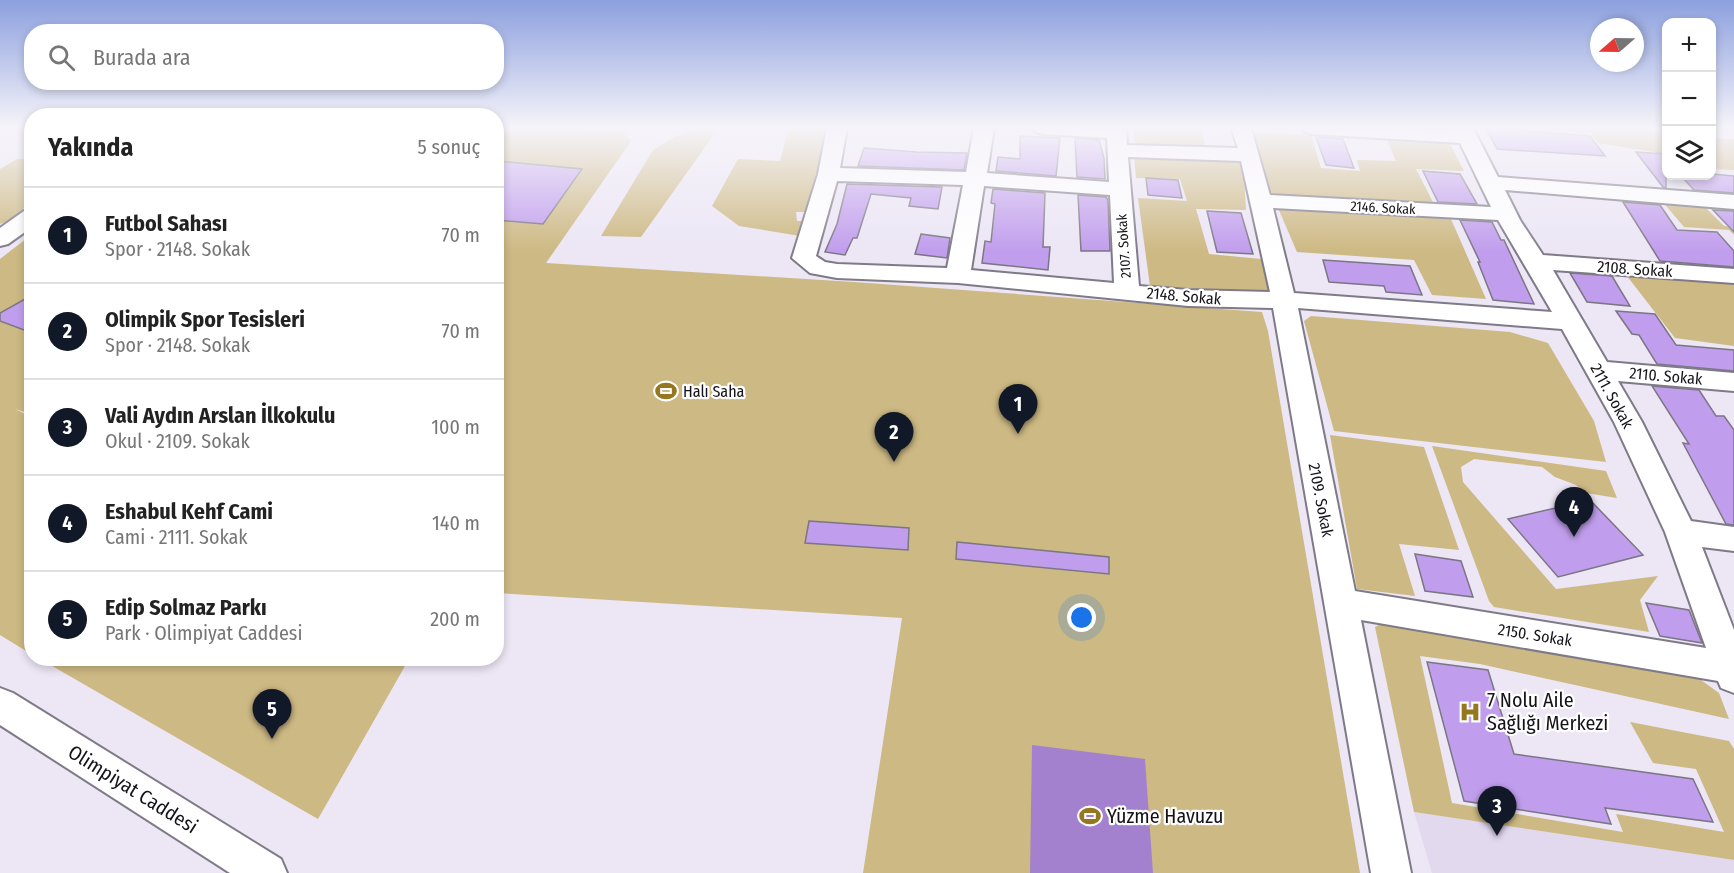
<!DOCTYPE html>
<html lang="tr">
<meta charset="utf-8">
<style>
:root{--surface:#fff;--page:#f2f2f2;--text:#222;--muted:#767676;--line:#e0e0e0;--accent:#111827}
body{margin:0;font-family:"Fira Sans Condensed",sans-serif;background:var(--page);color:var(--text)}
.controls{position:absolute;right:18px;top:18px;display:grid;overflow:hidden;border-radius:12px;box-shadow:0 3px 9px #0003}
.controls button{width:54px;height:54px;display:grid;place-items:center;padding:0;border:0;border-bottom:2px solid var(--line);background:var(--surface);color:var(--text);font:30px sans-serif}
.compass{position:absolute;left:1590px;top:18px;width:54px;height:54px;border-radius:50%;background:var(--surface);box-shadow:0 3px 9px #0003;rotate:250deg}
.you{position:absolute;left:1082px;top:618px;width:21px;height:21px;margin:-15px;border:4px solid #fff;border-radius:50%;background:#1a73e8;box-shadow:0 0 0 9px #1a73e833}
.badge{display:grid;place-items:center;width:39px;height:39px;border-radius:50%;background:var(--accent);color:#fff;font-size:20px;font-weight:700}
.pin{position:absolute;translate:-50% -50px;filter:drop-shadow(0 2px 3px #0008)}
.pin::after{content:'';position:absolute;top:32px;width:21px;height:18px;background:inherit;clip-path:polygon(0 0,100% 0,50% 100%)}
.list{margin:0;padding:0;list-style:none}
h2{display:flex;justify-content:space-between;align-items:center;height:78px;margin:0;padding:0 24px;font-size:26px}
h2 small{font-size:20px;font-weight:400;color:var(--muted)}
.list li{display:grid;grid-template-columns:39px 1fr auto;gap:18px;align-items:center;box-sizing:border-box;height:96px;padding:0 24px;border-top:2px solid var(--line)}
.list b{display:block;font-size:22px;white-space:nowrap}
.list p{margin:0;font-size:20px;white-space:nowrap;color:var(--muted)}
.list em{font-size:20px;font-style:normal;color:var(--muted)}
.icon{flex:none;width:33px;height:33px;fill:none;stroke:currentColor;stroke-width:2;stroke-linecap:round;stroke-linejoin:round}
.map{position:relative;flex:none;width:1734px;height:873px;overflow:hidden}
.search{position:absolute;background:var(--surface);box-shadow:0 3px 9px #0003;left:24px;top:24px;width:480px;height:66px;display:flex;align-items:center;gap:15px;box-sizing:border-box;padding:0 21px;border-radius:24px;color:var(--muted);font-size:22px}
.panel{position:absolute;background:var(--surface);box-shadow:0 3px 9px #0003;left:24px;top:108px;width:480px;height:558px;border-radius:24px}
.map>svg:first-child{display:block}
</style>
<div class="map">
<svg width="1734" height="873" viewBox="0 0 1734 873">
<rect width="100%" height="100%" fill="#ece6f5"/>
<path fill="#e2d9ef" d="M1414,812L1734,860V873H1432Z"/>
<g fill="#cdb983">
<path d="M496,128L622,131L631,141L546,263L854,282L1262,312L1268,331L1360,873H863L902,618L497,593Z"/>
<path d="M699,128H712L713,136L641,237L601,236L653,150L676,136Z"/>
<path d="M789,128H829L805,212H796L797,221H804L800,236L739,226L712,206L738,159L780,161Z"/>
<path d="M1133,128H1201L1206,150L1136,147Z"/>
<path d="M1533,128H1637L1666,133V154L1598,143L1591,132L1552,130L1555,137L1540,136Z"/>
<path d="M1253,132L1311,135L1321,168L1360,171L1357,160L1396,161L1386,138L1448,140L1464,171L1416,169L1435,206L1273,197Z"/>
<path d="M1712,139H1734V170L1712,169Z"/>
<path d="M1134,155L1243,161L1246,210L1196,209L1209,254L1261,259L1272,293L1150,286L1138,198L1187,201L1180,179L1136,178Z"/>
<path d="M17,159H31V202L9,221L0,224V169Z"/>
<path d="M1662,201L1702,204L1724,226L1734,227V235L1729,230L1684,227Z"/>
<path d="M1278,208L1451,219L1486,299L1432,295L1414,260L1297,252Z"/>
<path d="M31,235V414L15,409L31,417V654L0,635V259Z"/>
<path d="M1627,276L1734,283V346L1675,338Z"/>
<path d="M1311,316L1510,332L1548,343L1594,421L1606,462L1334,431L1304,321Z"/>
<path d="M1330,435L1424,447L1459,550L1399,544L1415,596L1357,589Z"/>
<path d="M1432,446L1606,471L1617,498L1586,493L1576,485L1555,477L1542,467L1474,459L1461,467L1463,482L1556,589L1658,576L1640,600L1649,632L1494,607L1489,601Z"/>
<path d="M1390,619L1694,675L1719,693L1729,719L1480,664L1420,656L1452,803L1623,832L1616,814L1724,832L1696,769L1653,763L1630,722L1729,741L1734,749V860L1414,812L1375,627Z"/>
<path d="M40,659H409L318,819Z"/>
</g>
<path fill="#a381ce" d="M1032,745L1145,759L1153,873H1030Z"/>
<g fill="#c19eed" stroke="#7b7683" stroke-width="1.5">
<path d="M1486,128H1522L1524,131L1590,136L1605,156L1497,149Z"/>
<path d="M1020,136L1060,138L1056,176L996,171L998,157L1020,159Z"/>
<path d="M1316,137L1343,139L1354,168L1326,165Z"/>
<path d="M1075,138L1099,140L1104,158L1105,179L1077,177Z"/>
<path d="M864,148L917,152L967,153L964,170L858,166Z"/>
<path d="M1636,152L1666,154V188L1663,187Z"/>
<path d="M496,161L582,169L543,224L496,220Z"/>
<path d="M1423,171L1460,174L1477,204L1438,202Z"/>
<path d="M1712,174L1734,176V193L1694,190L1681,176Z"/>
<path d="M1146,178L1178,180L1182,198L1148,195Z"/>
<path d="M847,184L942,187L938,209L909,206L911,198L871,194L857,238H853L845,255L825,252L837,224Z"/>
<path d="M993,189L1045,193L1043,247H1050L1048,270L982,263L985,241L991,242L995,204L991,203Z"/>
<path d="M1078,195L1106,197L1108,200L1110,251H1081Z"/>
<path d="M1623,202L1660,205L1677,230L1717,232L1734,251V267L1660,261Z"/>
<path d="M1713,210L1734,211V232Z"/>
<path d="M1207,211L1241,213L1253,254L1217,252Z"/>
<path d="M1460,220L1492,222L1501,240H1504L1534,304L1493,300L1478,262H1480Z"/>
<path d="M921,234L950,238L947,258L915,254Z"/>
<path d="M1323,260L1410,266L1422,295L1386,292L1384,286L1329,282Z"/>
<path d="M1570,273L1612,276L1630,306L1587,302Z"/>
<path d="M32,295V333L0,321V313Z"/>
<path d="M1616,311L1655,314L1676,345L1734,350V371L1657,364L1639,335L1632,334Z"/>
<path d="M1652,386L1699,390L1716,416H1724L1734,430V525L1726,524L1683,443L1689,444Z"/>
<path d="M1590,500L1643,555L1558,577L1508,519Z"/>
<path d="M809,521L909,528L908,550L805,543Z"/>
<path d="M957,542L1109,557V574L956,559Z"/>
<path d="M1415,554L1461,561L1473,597L1425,591Z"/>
<path d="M1646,603L1689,610L1702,643L1660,636Z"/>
<path d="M1427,662L1488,670L1514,754L1693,779L1713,822L1605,808L1611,824L1464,801Z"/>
</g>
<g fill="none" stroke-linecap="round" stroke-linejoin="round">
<defs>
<g id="minor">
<path d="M827,128H847L840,168L966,172L974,128H994L987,173L1109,182L1107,138L1043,134L1036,132L1033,128H1126L1127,145L1238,148L1231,128H1251L1270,195L1491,207L1460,143L1312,134L1305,132L1302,128L1454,130L1453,128H1473L1498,177L1734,195V209L1505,190L1520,220L1543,255L1734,269V283L1553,270L1607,362L1734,373V391L1618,381L1642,422L1691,521L1734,527V551L1702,547L1734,630V693L1721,688L1718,681L1361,620L1411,873H1371L1273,308L1188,306L958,283L837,278L810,273L792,258L818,174ZM1128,157L1241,161L1270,292L1188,290L1139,286ZM837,181L963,185L947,268L837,264L825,262L816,256ZM984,186L1110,195L1114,283L971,270ZM1273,208L1498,220L1552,312L1294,293ZM1298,308L1562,329L1614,422L1665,532L1706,648L1355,591Z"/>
<path d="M32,209V227L8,244L0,246V228L24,211Z"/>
<path d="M0,688L13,693L281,859L287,873H230L0,725Z"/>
</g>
</defs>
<use href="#minor" stroke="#7f7a87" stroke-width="4"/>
<use href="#minor" fill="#fff" fill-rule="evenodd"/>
</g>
<linearGradient id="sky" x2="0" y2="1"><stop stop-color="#8ca0de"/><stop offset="0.51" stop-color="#f6f4fa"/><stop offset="1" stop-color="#f6f4fa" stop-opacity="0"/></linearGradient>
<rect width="1734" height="251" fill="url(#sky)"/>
<defs>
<symbol id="stadium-bare" viewBox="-9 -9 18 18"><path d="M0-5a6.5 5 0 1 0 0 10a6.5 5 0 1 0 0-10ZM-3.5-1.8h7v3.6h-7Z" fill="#94771e" stroke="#fff" stroke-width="2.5" paint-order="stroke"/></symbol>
<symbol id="hospital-bare" viewBox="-9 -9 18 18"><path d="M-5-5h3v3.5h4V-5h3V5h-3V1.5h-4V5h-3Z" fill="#94771e" stroke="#fff" stroke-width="2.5" paint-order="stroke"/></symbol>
</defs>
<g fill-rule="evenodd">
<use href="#stadium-bare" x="651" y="376" width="30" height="30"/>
<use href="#hospital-bare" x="1455" y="697" width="30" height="30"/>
<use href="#stadium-bare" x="1075" y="801" width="30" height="30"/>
</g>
<g text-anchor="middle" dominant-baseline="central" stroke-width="4.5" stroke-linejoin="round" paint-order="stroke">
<g font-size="14" fill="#151318" stroke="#fff">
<text transform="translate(1383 208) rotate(3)">2146. Sokak</text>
<text transform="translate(1124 246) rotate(-94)">2107. Sokak</text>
</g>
<g font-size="16" fill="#151318" stroke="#fff">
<text transform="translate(1635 269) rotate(4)">2108. Sokak</text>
<text transform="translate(1184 296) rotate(5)">2148. Sokak</text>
<text transform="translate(1666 376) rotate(5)">2110. Sokak</text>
<text transform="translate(1612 396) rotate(61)">2111. Sokak</text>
<text transform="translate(1321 500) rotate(79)">2109. Sokak</text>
<text transform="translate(1535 635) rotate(9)">2150. Sokak</text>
</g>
<g font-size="16" fill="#151318" stroke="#fff" text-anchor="start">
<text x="683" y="391">Halı Saha</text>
</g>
<g font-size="20" fill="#151318" stroke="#fff" text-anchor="start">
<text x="1487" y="700">7 Nolu Aile<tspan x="1487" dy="23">Sağlığı Merkezi</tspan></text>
<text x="1107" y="816">Yüzme Havuzu</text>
</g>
<g font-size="20" fill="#151318" stroke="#fff">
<text transform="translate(133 789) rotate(32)">Olimpiyat Caddesi</text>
</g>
</g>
</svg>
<div class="controls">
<button>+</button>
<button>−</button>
<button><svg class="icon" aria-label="layers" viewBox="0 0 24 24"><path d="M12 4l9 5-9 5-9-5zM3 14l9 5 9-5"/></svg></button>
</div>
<svg class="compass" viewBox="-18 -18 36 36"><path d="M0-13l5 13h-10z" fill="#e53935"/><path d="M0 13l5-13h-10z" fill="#767676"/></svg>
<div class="you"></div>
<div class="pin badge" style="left:1018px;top:434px">1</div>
<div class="pin badge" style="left:894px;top:462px">2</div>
<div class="pin badge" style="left:1497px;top:836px">3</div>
<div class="pin badge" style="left:1574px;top:537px">4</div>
<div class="pin badge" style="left:272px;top:739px">5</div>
<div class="search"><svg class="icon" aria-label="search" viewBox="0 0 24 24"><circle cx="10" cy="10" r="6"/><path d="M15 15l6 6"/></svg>Burada ara</div>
<section class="panel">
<h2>Yakında<small>5 sonuç</small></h2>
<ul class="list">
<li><span class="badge">1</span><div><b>Futbol Sahası</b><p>Spor · 2148. Sokak</p></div><em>70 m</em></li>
<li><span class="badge">2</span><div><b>Olimpik Spor Tesisleri</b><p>Spor · 2148. Sokak</p></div><em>70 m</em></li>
<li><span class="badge">3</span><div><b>Vali Aydın Arslan İlkokulu</b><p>Okul · 2109. Sokak</p></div><em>100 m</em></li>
<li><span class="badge">4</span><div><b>Eshabul Kehf Cami</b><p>Cami · 2111. Sokak</p></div><em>140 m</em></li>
<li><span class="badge">5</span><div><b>Edip Solmaz Parkı</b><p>Park · Olimpiyat Caddesi</p></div><em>200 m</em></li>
</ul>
</section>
</div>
